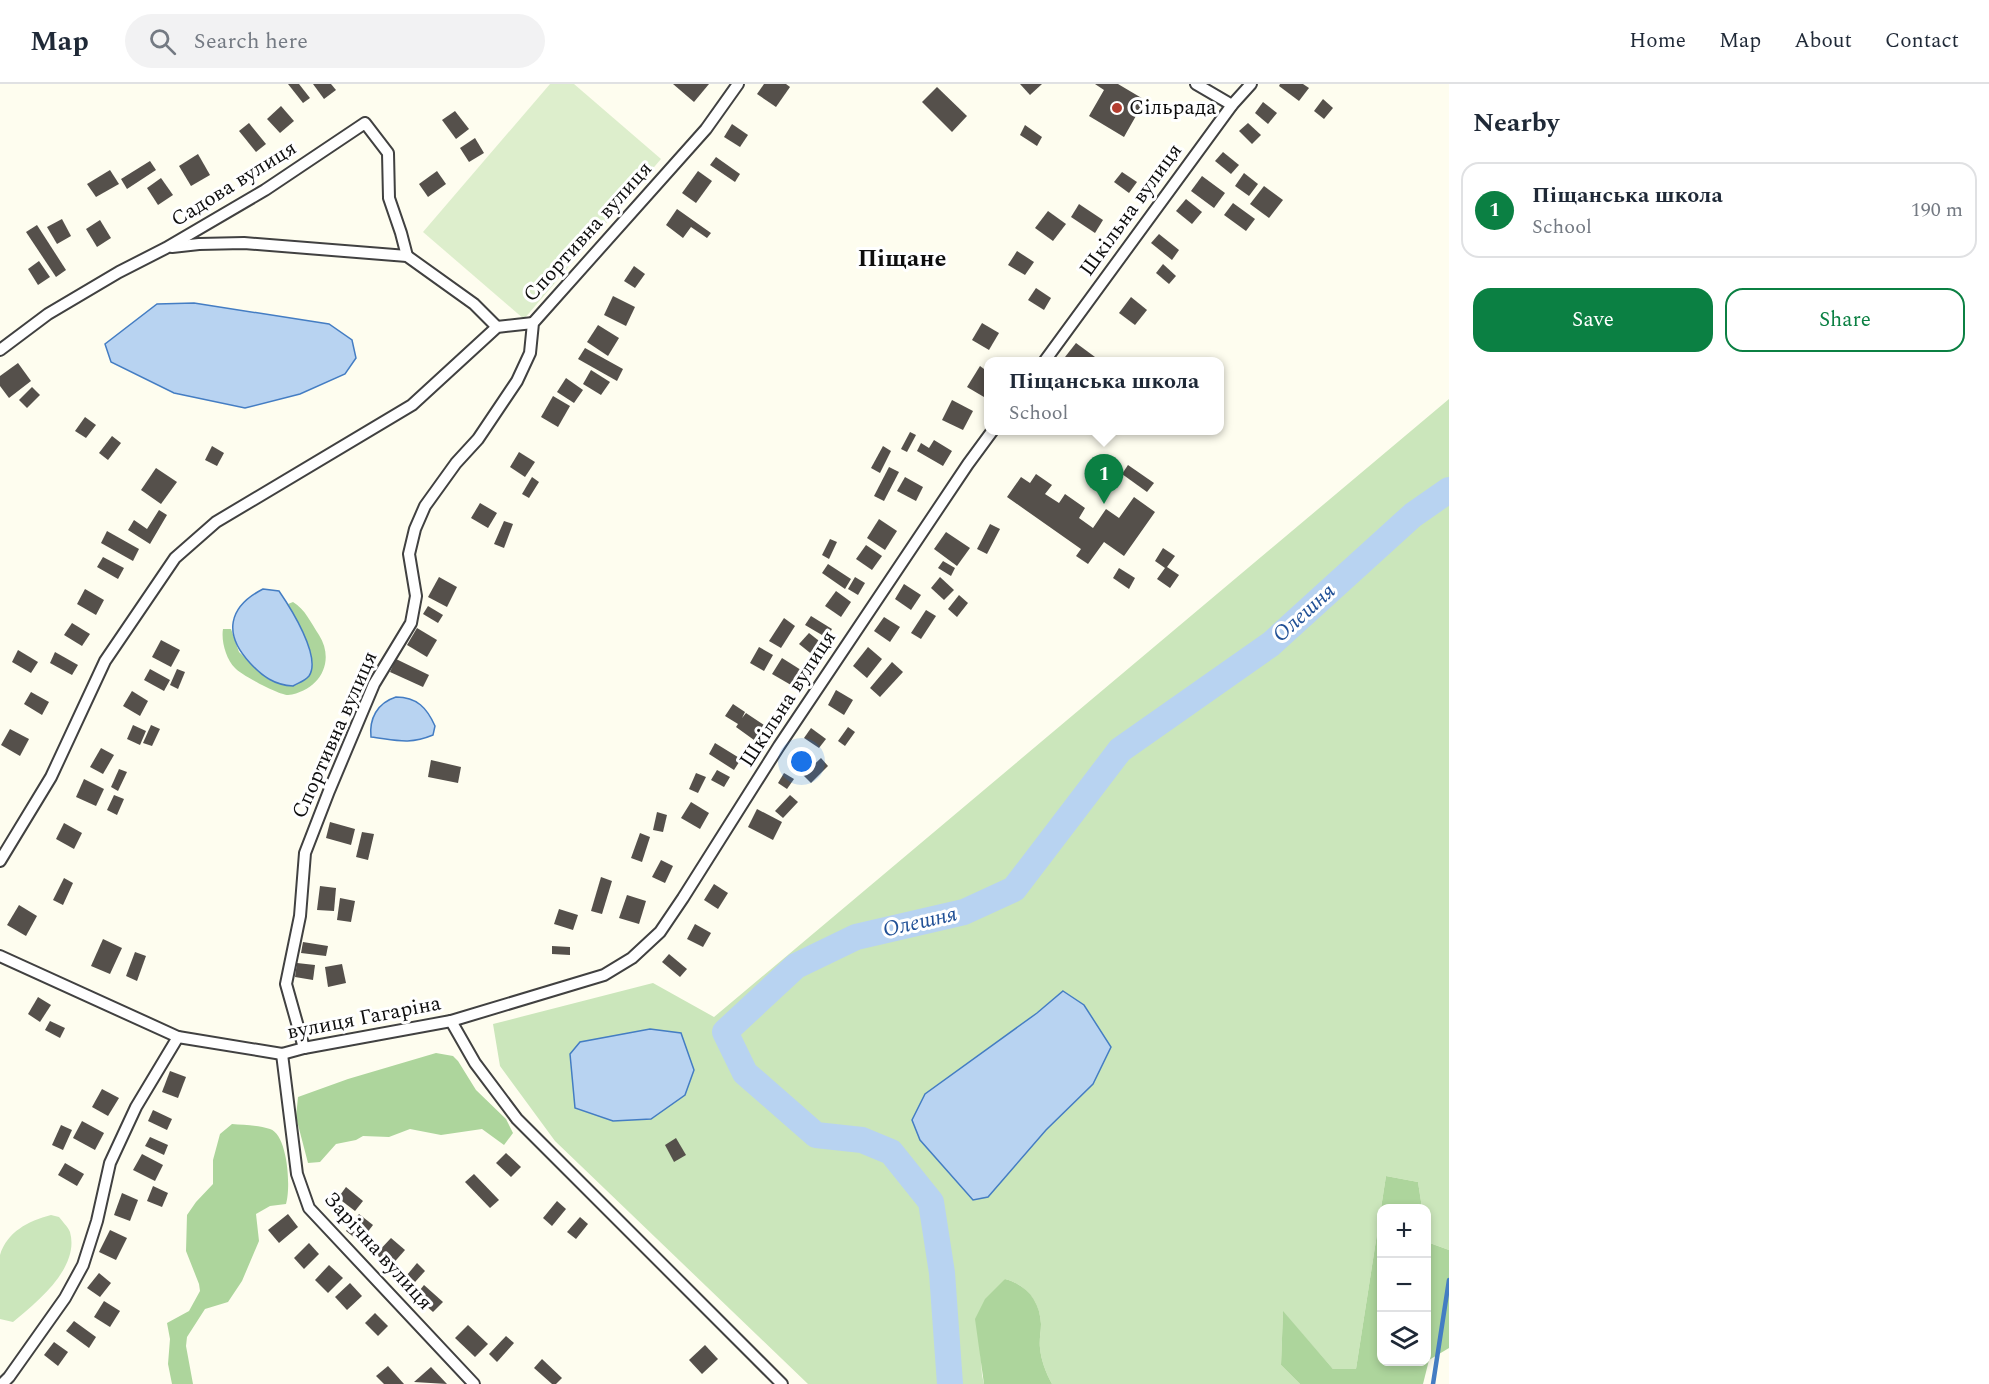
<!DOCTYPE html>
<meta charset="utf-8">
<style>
:root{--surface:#fff;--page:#f2f2f3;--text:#1f2937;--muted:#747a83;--line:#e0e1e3;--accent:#0b8043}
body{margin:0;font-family:Spectral,serif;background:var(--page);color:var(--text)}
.controls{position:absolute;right:18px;bottom:18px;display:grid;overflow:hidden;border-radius:12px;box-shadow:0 3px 9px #0003}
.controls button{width:54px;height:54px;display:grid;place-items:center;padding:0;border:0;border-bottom:2px solid var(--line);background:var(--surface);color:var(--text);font:30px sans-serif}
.you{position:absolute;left:802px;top:678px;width:21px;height:21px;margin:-15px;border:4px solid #fff;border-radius:50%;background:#1a73e8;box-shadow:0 0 0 9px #1a73e833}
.badge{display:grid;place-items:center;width:39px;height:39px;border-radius:50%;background:var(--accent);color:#fff;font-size:20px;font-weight:700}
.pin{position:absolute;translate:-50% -50px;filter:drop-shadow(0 2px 3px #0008)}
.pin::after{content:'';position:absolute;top:32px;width:21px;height:18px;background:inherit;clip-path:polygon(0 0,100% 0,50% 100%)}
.popup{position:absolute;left:984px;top:273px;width:240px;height:78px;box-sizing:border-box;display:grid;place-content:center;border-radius:12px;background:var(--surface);filter:drop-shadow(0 2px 4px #0005);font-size:20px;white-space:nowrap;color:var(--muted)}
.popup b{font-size:22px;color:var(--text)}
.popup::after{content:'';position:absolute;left:50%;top:100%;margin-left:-12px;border:12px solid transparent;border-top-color:var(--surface)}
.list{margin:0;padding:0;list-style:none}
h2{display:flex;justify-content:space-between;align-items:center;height:78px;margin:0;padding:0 24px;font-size:26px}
h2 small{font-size:20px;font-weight:400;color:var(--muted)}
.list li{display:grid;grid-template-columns:39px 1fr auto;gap:18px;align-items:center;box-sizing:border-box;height:96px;margin:0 12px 12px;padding:0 12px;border:2px solid var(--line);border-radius:18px}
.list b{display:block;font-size:22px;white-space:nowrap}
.list p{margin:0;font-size:20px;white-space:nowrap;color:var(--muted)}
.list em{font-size:20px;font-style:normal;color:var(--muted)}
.actions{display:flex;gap:12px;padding:18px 24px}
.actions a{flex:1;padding:14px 0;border:2px solid var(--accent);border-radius:18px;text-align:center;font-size:21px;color:var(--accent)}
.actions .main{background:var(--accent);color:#fff}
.icon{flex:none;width:33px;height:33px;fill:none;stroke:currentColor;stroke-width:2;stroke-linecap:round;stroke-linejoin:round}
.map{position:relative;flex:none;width:1449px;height:1300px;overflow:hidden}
header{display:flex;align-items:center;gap:36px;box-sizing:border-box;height:84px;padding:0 30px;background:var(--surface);border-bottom:2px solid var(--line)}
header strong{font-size:28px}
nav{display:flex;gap:33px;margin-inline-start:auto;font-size:21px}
.search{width:420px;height:54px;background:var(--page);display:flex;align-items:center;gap:15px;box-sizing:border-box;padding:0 21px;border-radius:33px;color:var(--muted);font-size:22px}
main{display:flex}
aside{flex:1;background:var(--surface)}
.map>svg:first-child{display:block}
</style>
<header>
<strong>Map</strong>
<div class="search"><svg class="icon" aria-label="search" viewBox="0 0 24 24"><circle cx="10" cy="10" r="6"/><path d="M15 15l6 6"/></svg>Search here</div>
<nav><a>Home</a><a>Map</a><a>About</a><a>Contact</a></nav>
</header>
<main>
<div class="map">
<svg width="1449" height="1300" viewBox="0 0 1449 1300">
<rect width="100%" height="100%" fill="#fefdef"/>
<g fill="#cbe6bb" fill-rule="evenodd">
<path d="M1449,315V1166L1427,1158L1426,1124H1422L1418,1098L1386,1092L1356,1285H1333L1283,1228L1281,1281L1300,1300H1052C1046,1289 1041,1276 1040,1264C1039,1256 1041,1248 1041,1240C1040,1218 1027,1201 1005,1195L980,1262L982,1291L984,1300H808L555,1057L500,982L493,940L653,899L714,933ZM1063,907L1093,1000L1046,1046L1037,929Z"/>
<path d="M51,1131L59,1133C62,1137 68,1143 70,1148C80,1184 37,1218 13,1238L0,1235V1171C7,1148 28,1137 51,1131Z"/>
</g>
<g fill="#add59c">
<path d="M293,518C305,525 311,539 319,551C336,578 319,607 288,611C279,611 241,591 235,584C226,575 221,557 223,545H231L239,568L269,596L311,570L303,548L288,520Z"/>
<path d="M436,969L453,972L458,977L476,1006L506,1035L513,1049L504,1061L482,1045L441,1051L410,1045L389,1053L363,1052L356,1056L336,1060L320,1078L308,1079L296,1033L298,1013L348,995Z"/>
<path d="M232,1040C244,1041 259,1041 270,1045C288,1051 291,1104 286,1120L270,1122L256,1130L259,1157L242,1197L228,1218L205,1225L187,1253L186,1262L193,1300H172L168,1280L170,1255L167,1239L189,1227L200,1207L199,1200L186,1167L187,1131L196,1118L213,1100V1076L220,1050Z"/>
<path d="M1386,1092L1418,1098L1422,1124H1382V1278H1426L1427,1158L1449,1166V1264L1429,1276L1423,1300H1300L1281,1281L1283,1227L1333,1285H1356Z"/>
<path d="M1005,1195C1027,1201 1040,1217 1041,1240C1041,1248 1039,1256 1040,1264C1041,1276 1046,1289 1052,1300H984L975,1235L985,1215Z"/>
</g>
<path fill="#dec" d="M550,0H574L661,75L524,235L423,148Z"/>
<g fill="#b8d3f1" stroke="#447dc3" stroke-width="1.5">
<path d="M194,219L329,240L352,256L356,274L345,290L300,310L245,324L174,309L111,278L105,260L157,220Z"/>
<path d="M263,505L279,507C290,523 322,573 309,592C305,597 298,599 293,602C274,601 262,592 250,579C223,550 228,523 263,505Z"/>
<path d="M396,613C417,613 427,624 435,642L433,651C409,661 396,656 371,653C369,635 377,619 396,613Z"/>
<path d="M1063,907L1084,921L1111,963L1093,1000L1046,1046L988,1113L973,1116L920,1056L912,1036L925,1010L1037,929Z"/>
<path d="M650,945L681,949L694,986L685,1011L651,1035L613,1037L575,1024L570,970L580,958Z"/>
</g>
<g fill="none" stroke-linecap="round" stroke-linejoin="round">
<path stroke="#447dc3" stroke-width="4.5" d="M1433,1300L1449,1196"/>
<path stroke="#b8d3f1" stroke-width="26" d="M950,1300L942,1189L931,1118L891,1068L862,1056L816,1051L745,989L725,948L796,882L856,853L964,828L1014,805L1120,666L1271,560L1413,431L1449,406"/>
</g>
<g fill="#55504b">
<path d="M288,0H299L310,14L303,19Z"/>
<path d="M313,0H331L336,6L324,15Z"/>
<path d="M673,0H709L694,18Z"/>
<path d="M764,0H786L790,3L776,23L757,10Z"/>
<path d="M1020,0H1042L1030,11Z"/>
<path d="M1095,0H1118L1145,16L1124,53L1089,32L1104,6Z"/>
<path d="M1280,0H1303L1309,4L1299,17L1279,2Z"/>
<path d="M937,3L967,32L952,48L922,18Z"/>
<path d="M1323,15L1333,24L1324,35L1314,27Z"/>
<path d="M1263,18L1277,29L1268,40L1255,29Z"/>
<path d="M281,22L294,37L280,49L267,35Z"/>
<path d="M455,27L469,45L456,55L442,36Z"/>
<path d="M249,39L266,60L256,68L239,47Z"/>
<path d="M1248,39L1261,51L1252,60L1239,47Z"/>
<path d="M732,40L748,51L740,63L724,53Z"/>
<path d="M1025,41L1042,53L1037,62L1020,51Z"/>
<path d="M475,54L484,69L469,78L460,64Z"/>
<path d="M1223,68L1239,81L1231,90L1215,77Z"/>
<path d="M198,70L210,91L191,102L179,82Z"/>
<path d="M716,73L740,90L735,98L710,81Z"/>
<path d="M150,77L156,86L127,105L121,95Z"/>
<path d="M110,86L119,100L96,113L87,100Z"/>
<path d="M437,87L446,100L428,113L419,100Z"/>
<path d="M698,87L712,97L696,119L682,109Z"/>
<path d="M1122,88L1137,98L1129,109L1114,98Z"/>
<path d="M1244,89L1258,100L1249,112L1235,102Z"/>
<path d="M1202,92L1225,109L1214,124L1191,107Z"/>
<path d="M161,94L173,111L158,121L147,104Z"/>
<path d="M1264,102L1283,116L1269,134L1250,120Z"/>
<path d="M1186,115L1202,128L1192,140L1176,127Z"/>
<path d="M1233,119L1255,135L1246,147L1224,131Z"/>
<path d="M1079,120L1103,136L1095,149L1071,133Z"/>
<path d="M677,125L711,149L707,154L691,143L683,154L666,141Z"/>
<path d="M1048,127L1066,140L1053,157L1035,144Z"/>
<path d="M62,135L71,152L57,160L47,143Z"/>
<path d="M100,136L111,154L97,163L86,145Z"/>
<path d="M37,141L66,186L56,193L26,148Z"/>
<path d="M1159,150L1179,166L1172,176L1151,159Z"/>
<path d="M1017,167L1034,178L1025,191L1008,181Z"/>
<path d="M39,177L50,193L38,201L28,185Z"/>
<path d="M1163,180L1176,192L1169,200L1156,189Z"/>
<path d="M634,182L645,190L635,204L624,197Z"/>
<path d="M1036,204L1051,214L1044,226L1028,216Z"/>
<path d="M613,212L635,223L626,242L604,231Z"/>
<path d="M1131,213L1147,226L1135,241L1119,229Z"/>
<path d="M982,239L999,249L989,266L972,256Z"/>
<path d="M598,241L619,254L608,272L587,258Z"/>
<path d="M1076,259L1095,273L1092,278H1071L1065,273Z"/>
<path d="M585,264L623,285L617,297L578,275Z"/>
<path d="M18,279L31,297L9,314L0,302V292Z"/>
<path d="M980,282L988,288V307L984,313L967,303Z"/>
<path d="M591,286L610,298L601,311L583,300Z"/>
<path d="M566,294L583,306L574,319L557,308Z"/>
<path d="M32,303L40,311L27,324L19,316Z"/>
<path d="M553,312L570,322L558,343L541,333Z"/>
<path d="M952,316L973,327L963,346L942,336Z"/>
<path d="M85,333L96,341L86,354L75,347Z"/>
<path d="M910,348L916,351L907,368L901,365Z"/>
<path d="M112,352L121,359L108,376L99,369Z"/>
<path d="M934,356L952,367L943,382L917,367L921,359L929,364Z"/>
<path d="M212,362L224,369L217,382L205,376Z"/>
<path d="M883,362L891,367L880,389L871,384Z"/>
<path d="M519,368L535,378L525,393L510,383Z"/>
<path d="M1128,381L1154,399L1147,408L1122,390Z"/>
<path d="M889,383L899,388L884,417L874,412Z"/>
<path d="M156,384L177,398L161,420L141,406Z"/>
<path d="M1036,390L1052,401L1045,410L1059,419L1065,410L1085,424L1079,434L1093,444L1106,425L1119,434L1134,413L1155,428L1124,472L1104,458L1088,480L1076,472L1081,465L1007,413L1021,393L1030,399Z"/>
<path d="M532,393L539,398L529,414L522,410Z"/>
<path d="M905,393L923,403L916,417L897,407Z"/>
<path d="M480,419L497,429L488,444L471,434Z"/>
<path d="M159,426L167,431L150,460L128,446L134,436L147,445Z"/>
<path d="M879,435L897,447L885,466L867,454Z"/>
<path d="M504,437L513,440L504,464L494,460Z"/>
<path d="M990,440L1000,445L987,470L977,465Z"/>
<path d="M107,447L139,465L133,477L101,459Z"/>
<path d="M946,448L970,464L957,482L934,465Z"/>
<path d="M830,455L837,458L829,475L822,471Z"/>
<path d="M866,461L882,472L872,486L856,475Z"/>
<path d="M1163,464L1175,472L1167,483L1179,491L1170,504L1157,495L1165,484L1155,477Z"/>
<path d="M103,473L124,484L118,495L97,483Z"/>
<path d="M943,477L955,484L951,492L938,484Z"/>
<path d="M828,480L851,495L845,505L822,489Z"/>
<path d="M1119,484L1135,494L1129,505L1113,494Z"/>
<path d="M439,493L457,503L447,523L428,513Z"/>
<path d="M855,493L865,499L858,511L848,505Z"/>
<path d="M940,493L954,506L944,516L931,504Z"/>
<path d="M904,500L921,511L911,526L895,515Z"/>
<path d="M85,505L104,516L96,531L77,520Z"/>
<path d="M836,507L851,518L841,533L825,522Z"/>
<path d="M959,511L968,519L957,533L948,525Z"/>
<path d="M428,522L443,531L438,539L423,530Z"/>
<path d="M926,526L936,532L921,555L911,549Z"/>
<path d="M811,532L832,545L827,554L805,541Z"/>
<path d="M884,533L900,543L890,558L874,547Z"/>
<path d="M784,534L795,542L781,564L769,557Z"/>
<path d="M72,539L90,550L82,562L64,551Z"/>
<path d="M417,544L437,556L427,573L407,561Z"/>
<path d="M809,549L823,560L814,572L799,560Z"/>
<path d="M161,556L180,566L171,583L152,573Z"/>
<path d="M759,563L773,571L764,587L750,579Z"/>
<path d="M868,563L882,575L867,594L853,582Z"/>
<path d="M18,566L38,578L31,589L12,578Z"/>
<path d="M55,568L78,581L72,591L50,579Z"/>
<path d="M782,574L801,586L791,601L772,590Z"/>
<path d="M396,575L429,591L423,603L390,588Z"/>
<path d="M892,578L903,588L880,613L870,604Z"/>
<path d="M150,585L170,596L164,607L144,596Z"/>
<path d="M177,585L185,588L178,605L170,601Z"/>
<path d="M836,606L853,616L844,631L828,621Z"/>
<path d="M132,607L148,617L140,632L123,622Z"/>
<path d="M31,608L49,618L42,631L24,620Z"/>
<path d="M733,620L745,628L742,634L746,629L764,641L754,656L736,643L738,640L725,632Z"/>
<path d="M133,641L146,647L140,661L127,655Z"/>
<path d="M151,641L160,645L152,662L143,659Z"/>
<path d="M848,643L855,648L845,662L838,657Z"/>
<path d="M811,644L826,655L819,664L804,654Z"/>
<path d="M10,645L29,655L20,672L1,661Z"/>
<path d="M715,659L741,675L734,686L709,670Z"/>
<path d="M101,664L114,671L103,690L90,683Z"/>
<path d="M795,669L806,679L800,686L788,676Z"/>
<path d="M821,674L828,682L811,699L803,691Z"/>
<path d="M431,676L461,683L458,699L428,693Z"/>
<path d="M119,685L127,688L118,707L111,703Z"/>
<path d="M717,686L730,693L724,703L711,696Z"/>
<path d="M696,689L706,693L698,709L689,705Z"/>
<path d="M784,689L794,695L787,705L778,699Z"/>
<path d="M84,695L104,705L96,722L76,713Z"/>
<path d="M114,711L124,715L117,731L107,726Z"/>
<path d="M790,711L798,718L783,734L775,727Z"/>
<path d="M691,718L709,729L700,745L681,734Z"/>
<path d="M757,725L782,738L773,756L748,743Z"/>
<path d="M657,728L667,731L663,748L653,746Z"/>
<path d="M330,738L355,745L351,761L326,754Z"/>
<path d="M64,739L82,749L74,765L56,755Z"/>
<path d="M362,748L374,750L368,776L356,773Z"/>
<path d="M640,749L650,753L642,778L631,774Z"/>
<path d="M661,776L673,782L665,799L652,793Z"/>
<path d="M601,793L612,797L602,830L591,827Z"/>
<path d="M64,794L73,799L63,821L53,816Z"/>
<path d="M714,800L728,809L718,825L704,816Z"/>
<path d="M320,802L336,804L334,827L317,826Z"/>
<path d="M627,811L646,817L639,840L619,834Z"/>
<path d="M340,814L355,817L351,838L337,836Z"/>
<path d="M19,821L37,832L26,852L7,841Z"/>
<path d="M559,825L578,831L573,846L554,840Z"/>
<path d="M695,840L711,849L703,863L687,855Z"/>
<path d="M103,855L122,864L110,890L91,882Z"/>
<path d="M303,858L328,862L326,872L301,869Z"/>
<path d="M552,862L570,863V871L552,870Z"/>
<path d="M135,868L146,872L137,897L126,892Z"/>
<path d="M669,870L687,885L680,893L662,878Z"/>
<path d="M297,879L315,881L313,896L295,893Z"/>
<path d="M342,880L346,899L328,903L325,883Z"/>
<path d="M38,913L51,921L40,938L28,930Z"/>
<path d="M50,937L65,944L60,954L45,946Z"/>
<path d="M170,987L186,993L178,1014L162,1008Z"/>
<path d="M102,1005L119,1014L108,1032L92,1023Z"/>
<path d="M153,1026L172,1035L167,1046L148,1037Z"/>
<path d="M82,1037L104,1049L95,1066L73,1054Z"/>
<path d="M61,1041L72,1046L63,1066L52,1061Z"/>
<path d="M150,1053L168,1061L164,1071L145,1062Z"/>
<path d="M676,1054L686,1071L674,1078L665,1061Z"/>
<path d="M506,1069L521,1083L511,1093L496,1079Z"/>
<path d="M142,1070L163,1081L155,1097L133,1086Z"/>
<path d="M65,1079L84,1090L77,1102L58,1091Z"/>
<path d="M474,1090L499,1116L490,1124L465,1098Z"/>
<path d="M153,1102L168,1109L162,1123L147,1117Z"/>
<path d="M346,1103L363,1117L355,1127L338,1114Z"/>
<path d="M122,1109L138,1116L130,1137L114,1131Z"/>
<path d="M557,1117L566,1125L552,1142L543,1134Z"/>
<path d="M288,1130L298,1143L279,1159L268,1146Z"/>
<path d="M359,1130L373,1141L360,1158L346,1147Z"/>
<path d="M580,1133L588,1140L576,1155L567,1148Z"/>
<path d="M110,1146L127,1154L116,1176L99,1168Z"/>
<path d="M391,1154L405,1166L390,1183L376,1170Z"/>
<path d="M309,1159L319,1170L304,1185L294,1174Z"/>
<path d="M417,1179L425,1187L415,1198L407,1191Z"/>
<path d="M329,1181L343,1194L328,1209L315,1196Z"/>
<path d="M99,1189L111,1199L100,1213L87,1204Z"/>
<path d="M350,1199L362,1212L347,1226L335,1213Z"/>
<path d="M424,1201L443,1218L433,1228L415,1212Z"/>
<path d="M104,1217L120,1227L110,1243L94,1233Z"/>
<path d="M375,1229L388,1242L378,1252L365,1239Z"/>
<path d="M74,1237L96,1253L89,1264L66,1247Z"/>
<path d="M468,1241L488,1260L475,1273L455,1254Z"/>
<path d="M506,1252L514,1259L497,1278L489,1270Z"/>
<path d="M54,1258L68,1268L58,1282L44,1271Z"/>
<path d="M705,1261L718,1275L702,1290L689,1276Z"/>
<path d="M542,1275L562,1294L556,1300H552L534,1284Z"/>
<path d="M388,1282L404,1300H384L376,1292Z"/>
<path d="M431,1283L447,1300L414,1298Z"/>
</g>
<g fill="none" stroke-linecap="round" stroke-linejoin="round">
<defs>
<g id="minor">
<path d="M1196,0L1232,21"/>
<path d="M172,163L199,160L244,159L407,172L474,220L497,243"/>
<path d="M0,266L48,230L119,188L166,164L265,106L365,39L388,69L389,114L401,149L407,172"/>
<path d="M1044,278L1232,21L1251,0"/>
<path d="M0,777L51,693L105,577L175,474L216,438L412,321L497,243L533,239"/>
<path d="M0,872L178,953L282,970L304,964L451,937L604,891L632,874L660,848L683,814L779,662L968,380L993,346"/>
<path d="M451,937L475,979L517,1035L782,1300"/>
<path d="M304,964L286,900L300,832L305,769L329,707L374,600L411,539L416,512L409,470L415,445L425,422L456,379L478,355L517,297L530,269L533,239L706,45L738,0"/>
<path d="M282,970L297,1090L309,1124L474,1300"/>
<path d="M2,1300L9,1293L65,1214L83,1181L97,1137L110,1079L136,1023L178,953"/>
</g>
</defs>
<use href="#minor" stroke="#414141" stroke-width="14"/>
<use href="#minor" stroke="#fff" stroke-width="10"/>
</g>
<circle fill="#b33e30" stroke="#fff" stroke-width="2" cx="1117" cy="24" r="6"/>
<g text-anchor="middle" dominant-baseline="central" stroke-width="6" stroke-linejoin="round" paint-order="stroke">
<g font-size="21" fill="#0e0e0e" stroke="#fff" text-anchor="start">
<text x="1129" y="24">Сільрада</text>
</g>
<g font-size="21" fill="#0e0e0e" stroke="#fff">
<text transform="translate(234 100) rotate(-32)">Садова вулиця</text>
<text transform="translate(1131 126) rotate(-54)">Шкільна вулиця</text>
<text transform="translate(588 148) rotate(-48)">Спортивна вулиця</text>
<text transform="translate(788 615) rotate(-57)">Шкільна вулиця</text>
<text transform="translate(335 651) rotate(-66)">Спортивна вулиця</text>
<text transform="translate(364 934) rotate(-11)">вулиця Гагаріна</text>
<text transform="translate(378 1167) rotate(48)">Зарічна вулиця</text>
</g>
<g font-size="22" font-style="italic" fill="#205096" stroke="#fff">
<text transform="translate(1304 529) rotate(-42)">Олешня</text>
<text transform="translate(920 838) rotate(-13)">Олешня</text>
</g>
<g font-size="24" font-weight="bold" fill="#0e0e0e" stroke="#fff">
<text x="902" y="175">Піщане</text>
</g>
</g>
</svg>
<div class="controls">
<button>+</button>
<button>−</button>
<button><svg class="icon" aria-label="layers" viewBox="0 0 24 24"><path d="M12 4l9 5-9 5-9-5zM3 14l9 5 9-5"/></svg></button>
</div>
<div class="you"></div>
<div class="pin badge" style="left:1104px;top:420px">1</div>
<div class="popup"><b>Піщанська школа</b>School</div>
</div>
<aside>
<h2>Nearby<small></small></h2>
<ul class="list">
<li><span class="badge">1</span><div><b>Піщанська школа</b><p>School</p></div><em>190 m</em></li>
</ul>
<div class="actions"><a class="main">Save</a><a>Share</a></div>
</aside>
</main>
